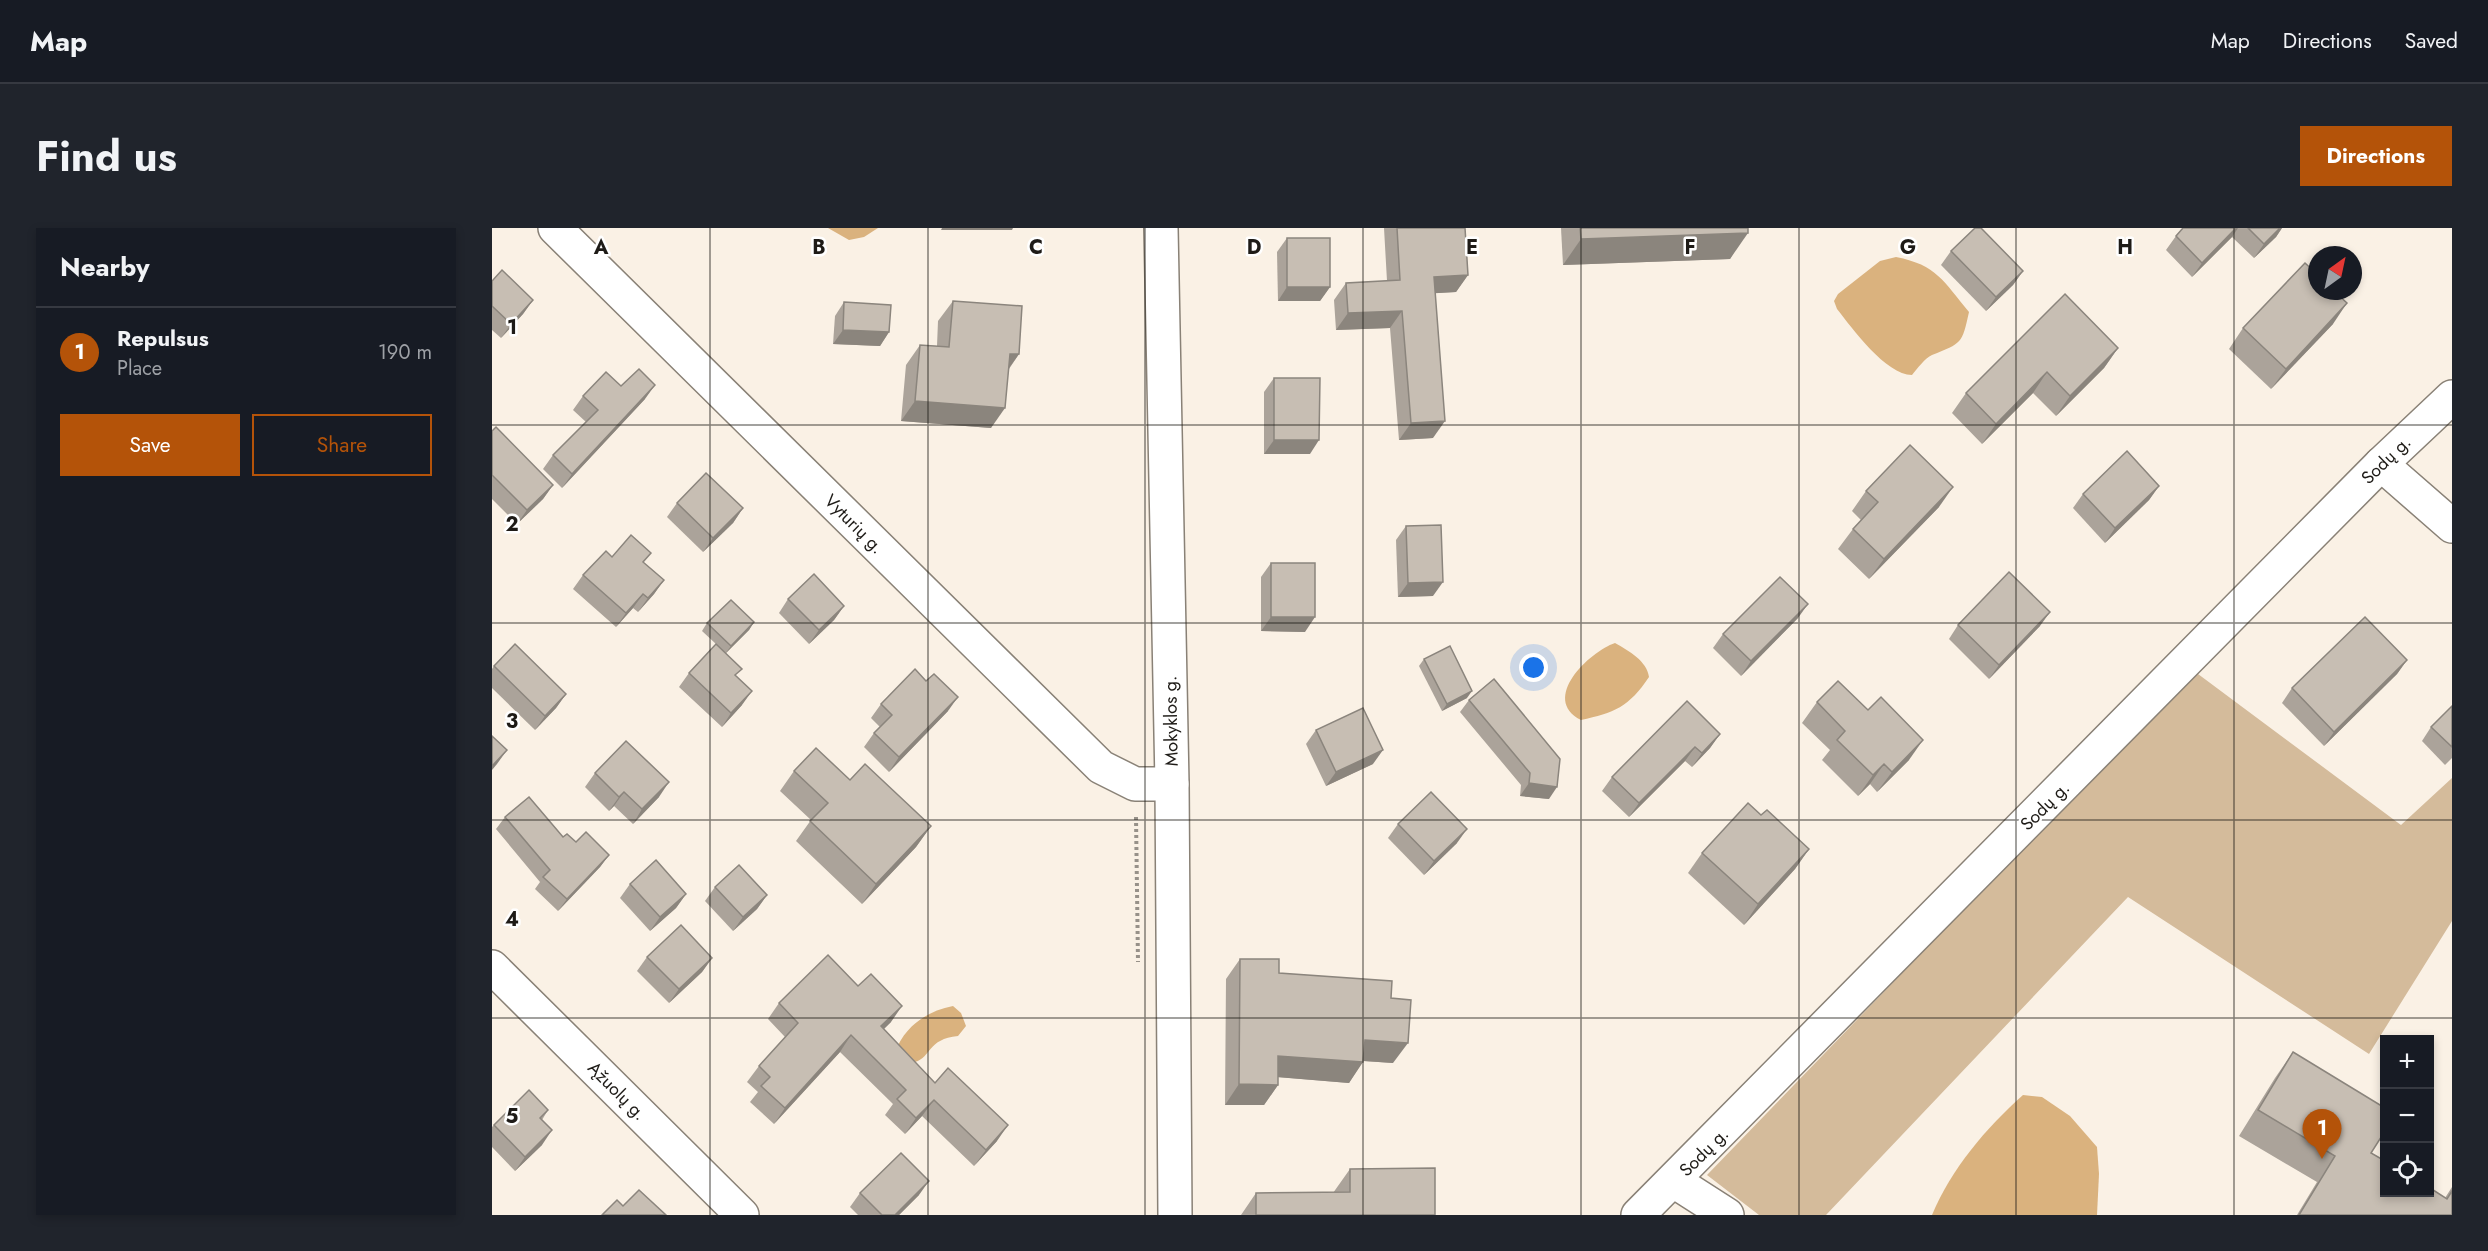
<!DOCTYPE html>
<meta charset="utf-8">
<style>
:root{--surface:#171b24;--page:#20242c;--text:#f1f3f6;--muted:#9ea1a6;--line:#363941;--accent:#b45309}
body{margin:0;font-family:Jost,sans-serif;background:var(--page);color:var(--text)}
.controls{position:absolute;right:18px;bottom:18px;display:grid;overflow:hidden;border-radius:0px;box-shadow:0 3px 9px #0003}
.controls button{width:54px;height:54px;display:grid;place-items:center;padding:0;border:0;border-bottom:2px solid var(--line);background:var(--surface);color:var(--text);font:30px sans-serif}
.compass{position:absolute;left:1816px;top:18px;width:54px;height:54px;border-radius:50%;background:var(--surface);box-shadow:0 3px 9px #0003;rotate:33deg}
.you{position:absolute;left:1042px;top:440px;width:21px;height:21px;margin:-15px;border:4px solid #fff;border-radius:50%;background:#1a73e8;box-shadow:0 0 0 9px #1a73e833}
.badge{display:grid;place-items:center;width:39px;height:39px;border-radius:50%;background:var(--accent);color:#fff;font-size:20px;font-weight:700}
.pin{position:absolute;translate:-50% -50px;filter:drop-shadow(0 2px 3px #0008)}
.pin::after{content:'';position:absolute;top:32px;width:21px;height:18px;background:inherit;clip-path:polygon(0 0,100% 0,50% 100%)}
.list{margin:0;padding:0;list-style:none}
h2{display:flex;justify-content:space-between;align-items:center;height:78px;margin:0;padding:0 24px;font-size:26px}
h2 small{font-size:20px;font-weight:400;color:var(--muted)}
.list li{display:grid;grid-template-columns:39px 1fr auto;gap:18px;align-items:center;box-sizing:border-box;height:90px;padding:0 24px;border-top:2px solid var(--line)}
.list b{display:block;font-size:22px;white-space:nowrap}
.list p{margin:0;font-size:20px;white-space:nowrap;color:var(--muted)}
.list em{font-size:20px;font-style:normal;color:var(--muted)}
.actions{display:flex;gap:12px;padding:18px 24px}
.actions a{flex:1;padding:14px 0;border:2px solid var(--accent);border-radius:0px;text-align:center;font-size:21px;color:var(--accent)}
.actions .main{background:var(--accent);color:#fff}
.icon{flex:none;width:33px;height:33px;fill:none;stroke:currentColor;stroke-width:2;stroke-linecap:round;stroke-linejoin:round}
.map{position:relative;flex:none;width:1960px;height:987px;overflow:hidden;border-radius:0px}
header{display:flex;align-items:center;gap:36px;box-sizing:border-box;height:84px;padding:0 30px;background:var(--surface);border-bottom:2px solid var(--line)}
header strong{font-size:28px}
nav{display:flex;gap:33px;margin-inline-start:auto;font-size:21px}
.intro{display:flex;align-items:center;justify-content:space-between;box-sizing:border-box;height:144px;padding:0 36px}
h1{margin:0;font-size:42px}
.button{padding:15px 27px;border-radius:0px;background:var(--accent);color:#fff;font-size:21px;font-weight:700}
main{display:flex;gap:36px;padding:0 36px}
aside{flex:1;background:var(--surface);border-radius:0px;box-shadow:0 3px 9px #0003}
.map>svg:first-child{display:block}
</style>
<header>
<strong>Map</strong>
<nav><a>Map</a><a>Directions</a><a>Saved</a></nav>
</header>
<div class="intro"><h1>Find us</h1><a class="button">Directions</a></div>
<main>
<aside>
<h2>Nearby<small></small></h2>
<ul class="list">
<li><span class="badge">1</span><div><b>Repulsus</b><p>Place</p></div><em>190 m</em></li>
</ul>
<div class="actions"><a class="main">Save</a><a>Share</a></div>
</aside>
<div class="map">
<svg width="1960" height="987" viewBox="0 0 1960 987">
<rect width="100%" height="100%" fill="#faf1e5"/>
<path fill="#d4bb9b" d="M1702,443L1909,597L1960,550V693L1877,826L1636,669L1334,987H1267L1215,947Z"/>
<g fill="#dab27e">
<path d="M336,0H386L372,9L357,12Z"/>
<path d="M1404,29C1445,37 1451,53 1477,84C1470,116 1470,115 1440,127C1433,130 1425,141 1420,147C1394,147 1360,100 1345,81L1342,73L1346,66L1388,33Z"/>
<path d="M1123,415C1137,423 1155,433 1157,449C1137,479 1122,485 1089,492C1048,471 1097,424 1123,415Z"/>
<path d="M461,778L469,785L474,798L466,808C435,811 440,829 423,834L403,824C413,798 435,783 461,778Z"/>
<path d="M1531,867L1550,869L1578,888L1605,919L1607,946L1605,987H1440C1459,941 1494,900 1531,867Z"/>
</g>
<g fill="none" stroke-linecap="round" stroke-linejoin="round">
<defs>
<g id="street">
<path d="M63,0L609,539L643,556H680"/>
<path d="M1889,236L1960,298"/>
<path d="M0,739L250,987"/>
<path d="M1182,953L1235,987"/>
<path d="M1146,987L1889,236L1960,169"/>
</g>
<path id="secondary" d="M669,0L680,556L683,987"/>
</defs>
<use href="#street" stroke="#898176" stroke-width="36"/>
<use href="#secondary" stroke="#898176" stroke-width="36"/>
<path stroke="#979189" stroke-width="4" stroke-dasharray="3 3" stroke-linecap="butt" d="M644,589L646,734"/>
<use href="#street" stroke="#fff" stroke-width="33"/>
<use href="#secondary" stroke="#fff" stroke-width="33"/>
</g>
<g fill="#aba39a">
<path d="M892,0H973L976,47L964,64L944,65L941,210L907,212L898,100L844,102L842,72L854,55L895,53Z"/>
<path d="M1069,0H1256L1238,31L1071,37Z"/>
<path d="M1691,0H1790L1784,9L1762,30L1740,9L1700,49L1674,22L1684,8Z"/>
<path d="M795,10L838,59L828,73H786L785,24Z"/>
<path d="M1459,23L1531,43L1521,57L1494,83L1449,37Z"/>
<path d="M0,53L41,72L31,86L9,110L0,102Z"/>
<path d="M461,73L527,126L517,141L499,200L409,193L414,137L428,117L445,118L446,93Z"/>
<path d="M352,74L397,104L388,118L341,116L343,88Z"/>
<path d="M1841,96L1779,161L1737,121L1751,100Z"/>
<path d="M1626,120L1612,140L1564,188L1541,165L1490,216L1460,185L1474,165Z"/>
<path d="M782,150L818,226H772V164Z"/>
<path d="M129,158L153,171L70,260L51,241L61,227L94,194L81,182L91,168Z"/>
<path d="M0,203L61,257L51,271L25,296L0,271Z"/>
<path d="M1667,258L1657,272L1613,315L1581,280L1591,266Z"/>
<path d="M1374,263L1447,279L1377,351L1346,321L1361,301L1369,292L1360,283Z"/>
<path d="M185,275L251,280L241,295L211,324L175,289Z"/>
<path d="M914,298L941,368L906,369L904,312Z"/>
<path d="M120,329L152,335L172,352L162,366L146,384L141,380L124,399L81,361L91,347Z"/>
<path d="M779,335L813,404L769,403V349Z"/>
<path d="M296,371L352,378L342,392L317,416L287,385Z"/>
<path d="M1306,390L1249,448L1221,420L1231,406Z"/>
<path d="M262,394L257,402L234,425L244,448L250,477L230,499L187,459L197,445L224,416L210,403L215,395Z"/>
<path d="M1466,397L1548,398L1497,451L1457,411Z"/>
<path d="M932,431L975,470L950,483L927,438Z"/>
<path d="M1915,432L1905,446L1832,518L1790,475L1800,460Z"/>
<path d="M2,438L74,466L64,480L43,502L0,460V441Z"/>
<path d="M1002,451L1057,571L1028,568L1029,557L968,484L977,472Z"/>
<path d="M1325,474L1417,532L1385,564L1378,556L1366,568L1330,532L1338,522L1310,495Z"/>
<path d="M389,476L456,483L397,544L372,519L382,505L388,499L379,490Z"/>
<path d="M1960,478V530L1953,537L1930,513L1939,499Z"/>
<path d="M824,502L881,536L834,558L814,516Z"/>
<path d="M1228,506L1218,520L1200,539L1193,533L1137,589L1110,563L1120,549Z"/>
<path d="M302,543L358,552L439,598L424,619L370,676L304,613L319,592L288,563Z"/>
<path d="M103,545L167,569L141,596L122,578L117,583L93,559Z"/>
<path d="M1269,587L1317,621L1303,641L1252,697L1196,645L1210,625Z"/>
<path d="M13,589L71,609L117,627L108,639L66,683L43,661L48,654L4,601Z"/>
<path d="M906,596L965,615L932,647L896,610Z"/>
<path d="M138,656L194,666L184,680L158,703L128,670Z"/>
<path d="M223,659L275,667L265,681L241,703L213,673Z"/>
<path d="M155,729L220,730L210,744L177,775L145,743Z"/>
<path d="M748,731L787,745L899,770L901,835L871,833L857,855L786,849V857L772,877H733L734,751Z"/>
<path d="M287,775L399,794L392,801L443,855L505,913L482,938L430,888L413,906L393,887L401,876L348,824L282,896L258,874L266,864L255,854L267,838L293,809L276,791Z"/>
<path d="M1801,824L1879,925L1953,970L1960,959V987H1805L1825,954L1747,908L1783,850Z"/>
<path d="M56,882L50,892V917L23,943L0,919V899L2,897Z"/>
<path d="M858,941L943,987H749L764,965H841Z"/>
<path d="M368,965L427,967L407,987H366L358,979Z"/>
</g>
<g fill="#8b857d">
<path d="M450,0H521L520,2H449Z"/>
<path d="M1744,0H1746L1740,9L1700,49L1710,35Z"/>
<path d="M1788,0H1790L1784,9L1762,30L1772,16Z"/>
<path d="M1256,5L1238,31L1071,37L1089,11Z"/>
<path d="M1531,43L1521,57L1494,83L1504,69Z"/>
<path d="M976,47L964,64L930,66L942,49Z"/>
<path d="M795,59H838L828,73H786Z"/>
<path d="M41,72L31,86L9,110L19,96Z"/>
<path d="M1855,75L1841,96L1779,161L1794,141Z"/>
<path d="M910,83L898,100L844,102L856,85Z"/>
<path d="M351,102L397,104L388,118L341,116Z"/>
<path d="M1626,120L1612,140L1564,188L1578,168Z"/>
<path d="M518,126H527L512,147Z"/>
<path d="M1555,144L1541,165L1490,216L1504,196Z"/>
<path d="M163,157L153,171L70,260L80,246Z"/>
<path d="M423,173L513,180L499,200L409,193Z"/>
<path d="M953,193L941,210L907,212L919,195Z"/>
<path d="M782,212H827L818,226H772Z"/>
<path d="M61,257L51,271L25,296L35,282Z"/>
<path d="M1667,258L1657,272L1613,315L1623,300Z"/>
<path d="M1461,259L1447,279L1377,351L1392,331Z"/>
<path d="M251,280L241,295L211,324L221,310Z"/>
<path d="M172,352L162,366L146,384L156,370Z"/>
<path d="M951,354L941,368L906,369L916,355Z"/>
<path d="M151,366L141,380L124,399L134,385Z"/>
<path d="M1316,376L1306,390L1249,448L1259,433Z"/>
<path d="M352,378L342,392L317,416L327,402Z"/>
<path d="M1558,384L1548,398L1497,451L1507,437Z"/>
<path d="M779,389H823L813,404L769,403Z"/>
<path d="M262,394L257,402L233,426L239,418Z"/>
<path d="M1915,432L1905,446L1832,518L1842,504Z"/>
<path d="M260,463L250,477L230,499L239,485Z"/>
<path d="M980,463L975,470L950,483L955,476Z"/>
<path d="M74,466L64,480L43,502L53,488Z"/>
<path d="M466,469L456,483L397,544L407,529Z"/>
<path d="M1228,506L1218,520L1200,539L1210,525Z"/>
<path d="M1431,512L1417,532L1385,564L1400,544Z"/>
<path d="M1203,519L1193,533L1137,589L1147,575Z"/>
<path d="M15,522L5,536L0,542V538Z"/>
<path d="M891,522L881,536L834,558L844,544Z"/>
<path d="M1392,536L1378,556L1366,568L1381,547Z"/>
<path d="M177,554L167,569L141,596L150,581Z"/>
<path d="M1037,555L1065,559L1057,571L1028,568Z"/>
<path d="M132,564L122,578L117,583L127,569Z"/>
<path d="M439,598L424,619L370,676L384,656Z"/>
<path d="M975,601L965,615L932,647L942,633Z"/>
<path d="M1317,621L1303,641L1252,697L1266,676Z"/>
<path d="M117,627L108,639L66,683L75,671Z"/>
<path d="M194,666L184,680L158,703L168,689Z"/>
<path d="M275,667L265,681L241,703L251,689Z"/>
<path d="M220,730L210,744L177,775L187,761Z"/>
<path d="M410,778L399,794L378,814L389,798Z"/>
<path d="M359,807L348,824L282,896L293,880Z"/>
<path d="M873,812L916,815L901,835L858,832Z"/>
<path d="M786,828L871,834L857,855L772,848Z"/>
<path d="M747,856L786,857L772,877H733Z"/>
<path d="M442,872L430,888L413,906L424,890Z"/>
<path d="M516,897L505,913L482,938L494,922Z"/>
<path d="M60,902L50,917L23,943L33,929Z"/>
<path d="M437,953L427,967L407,987H403Z"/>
</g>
<g fill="#c7beb3" stroke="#8b857d" stroke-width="1.5">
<path d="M905,0H973L976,47L942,49L953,193L919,195L910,83L856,85L854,55L908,52Z"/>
<path d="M1088,0H1256V5L1089,11Z"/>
<path d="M1483,0H1489L1531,43L1504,69L1459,23Z"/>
<path d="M1691,0H1744L1710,35L1684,8Z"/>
<path d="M1756,0H1788L1772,16Z"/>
<rect x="795" y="10" width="43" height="49"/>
<path d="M1813,35L1825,46V63H1842L1855,75L1794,141L1751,100Z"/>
<path d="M10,42L41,72L19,96L0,78V53Z"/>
<path d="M1573,66L1626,120L1578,168L1555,144L1504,196L1474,165Z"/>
<path d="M461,73L530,78L527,126H518L513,180L423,173L428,117L457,119Z"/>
<path d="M352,74L399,77L397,104L351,102Z"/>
<path d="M147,141L163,157L80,246L61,227L106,182L91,168L114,144L129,158Z"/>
<path d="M782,150H828L827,212H782Z"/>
<path d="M4,199L61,257L35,282L0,247V203Z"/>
<path d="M1418,217L1461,259L1392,331L1361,301L1386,274L1374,263Z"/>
<path d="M1635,223L1667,258L1623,300L1591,266Z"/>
<path d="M214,245L251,280L221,310L185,275Z"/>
<path d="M949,297L951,354L916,355L914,298Z"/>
<path d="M139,307L159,325L151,334L172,352L156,370L151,366L134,385L91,347L114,323L120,329Z"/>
<rect x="779" y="335" width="44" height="54"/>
<path d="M1517,344L1558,384L1507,437L1466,397Z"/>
<path d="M322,346L352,378L327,402L296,371Z"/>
<path d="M1288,349L1316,376L1259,433L1231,406Z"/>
<path d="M239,372L262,394L239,418L215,395Z"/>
<path d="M1873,389L1915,432L1842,504L1800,460Z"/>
<path d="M23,416L74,466L53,488L2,438Z"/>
<path d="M224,416L250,441L243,447L260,463L239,485L197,445Z"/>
<path d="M958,418L980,463L955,476L932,431Z"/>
<path d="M423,441L434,453L442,446L466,469L407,529L382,505L400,487L389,476Z"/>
<path d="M1002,451L1068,531L1065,559L1037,555L1038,545L977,472Z"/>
<path d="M1346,453L1376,482L1389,469L1431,512L1400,544L1392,536L1381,547L1345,512L1353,503L1325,474Z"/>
<path d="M1195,473L1228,506L1210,525L1203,519L1147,575L1120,549Z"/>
<path d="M1960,478V519L1939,499Z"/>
<path d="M871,480L891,522L844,544L824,502Z"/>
<path d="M0,508L15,522L0,538Z"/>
<path d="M134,513L177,554L150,581L132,564L127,569L103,545Z"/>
<path d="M324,520L358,552L373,536L439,598L384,656L318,593L336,575L302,543Z"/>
<path d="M939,564L975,601L942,633L906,596Z"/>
<path d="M37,569L71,609L75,606L84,614L94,604L117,627L75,671L51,649L58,642L13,589Z"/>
<path d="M1256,575L1269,587L1275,582L1317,621L1266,676L1210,625Z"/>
<path d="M164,632L194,666L168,689L138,656Z"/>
<path d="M247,637L275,667L251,689L223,659Z"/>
<path d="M189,697L220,730L187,761L155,729Z"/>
<path d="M336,727L366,758L379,746L410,778L389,798L443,855L456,840L516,897L494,922L442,872L424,890L405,871L414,862L359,807L293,880L269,858L278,849L267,838L306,795L287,775Z"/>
<path d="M748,731H787V745L900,753L899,770L919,772L916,815L873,812L871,834L786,828V857L747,856Z"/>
<path d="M1801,824L1893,880V903L1879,925L1893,933V964H1938V960L1955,971L1960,963V987H1807L1843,928L1766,882Z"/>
<path d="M37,862L56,882L48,890L60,902L33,929L2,897Z"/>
<path d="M409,925L437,953L403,987H390L368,965Z"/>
<path d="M943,940V987H764V965L858,964V941Z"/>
<path d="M147,962L174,987H110L125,972L131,978Z"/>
</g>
<path fill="none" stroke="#1e1b17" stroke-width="1.5" stroke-opacity="0.55" d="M218,0V987M436,0V987M653,0V987M871,0V987M1089,0V987M1307,0V987M1524,0V987M1742,0V987M0,197H1960M0,395H1960M0,592H1960M0,790H1960"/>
<g text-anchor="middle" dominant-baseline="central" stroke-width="5" stroke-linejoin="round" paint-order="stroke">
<g font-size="18" fill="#1e1b17" stroke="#fff">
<text transform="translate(1894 232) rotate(-44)">Sodų g.</text>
<text transform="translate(362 296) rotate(45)">Vyturių g.</text>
<text transform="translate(679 493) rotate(-91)">Mokyklos g.</text>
<text transform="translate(1553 578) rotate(-45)">Sodų g.</text>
<text transform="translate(125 863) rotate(45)">Ąžuolų g.</text>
<text transform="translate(1212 924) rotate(-45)">Sodų g.</text>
</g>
</g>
<g font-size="20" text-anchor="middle" font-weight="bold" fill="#1e1b17" stroke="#fff" stroke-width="5" stroke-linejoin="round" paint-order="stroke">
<text x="109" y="26">A</text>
<text x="327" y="26">B</text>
<text x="544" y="26">C</text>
<text x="762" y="26">D</text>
<text x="980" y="26">E</text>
<text x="1198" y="26">F</text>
<text x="1416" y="26">G</text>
<text x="1633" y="26">H</text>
<text x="20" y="106">1</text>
<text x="20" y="303">2</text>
<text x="20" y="500">3</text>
<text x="20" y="698">4</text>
<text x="20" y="895">5</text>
</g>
</svg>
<div class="controls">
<button>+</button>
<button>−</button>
<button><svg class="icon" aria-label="locate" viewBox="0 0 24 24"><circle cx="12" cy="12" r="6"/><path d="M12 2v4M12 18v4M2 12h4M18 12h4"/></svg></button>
</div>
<svg class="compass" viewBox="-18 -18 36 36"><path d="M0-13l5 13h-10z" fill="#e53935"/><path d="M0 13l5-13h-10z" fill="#9ea1a6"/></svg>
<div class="you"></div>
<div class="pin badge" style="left:1830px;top:931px">1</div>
</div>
</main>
